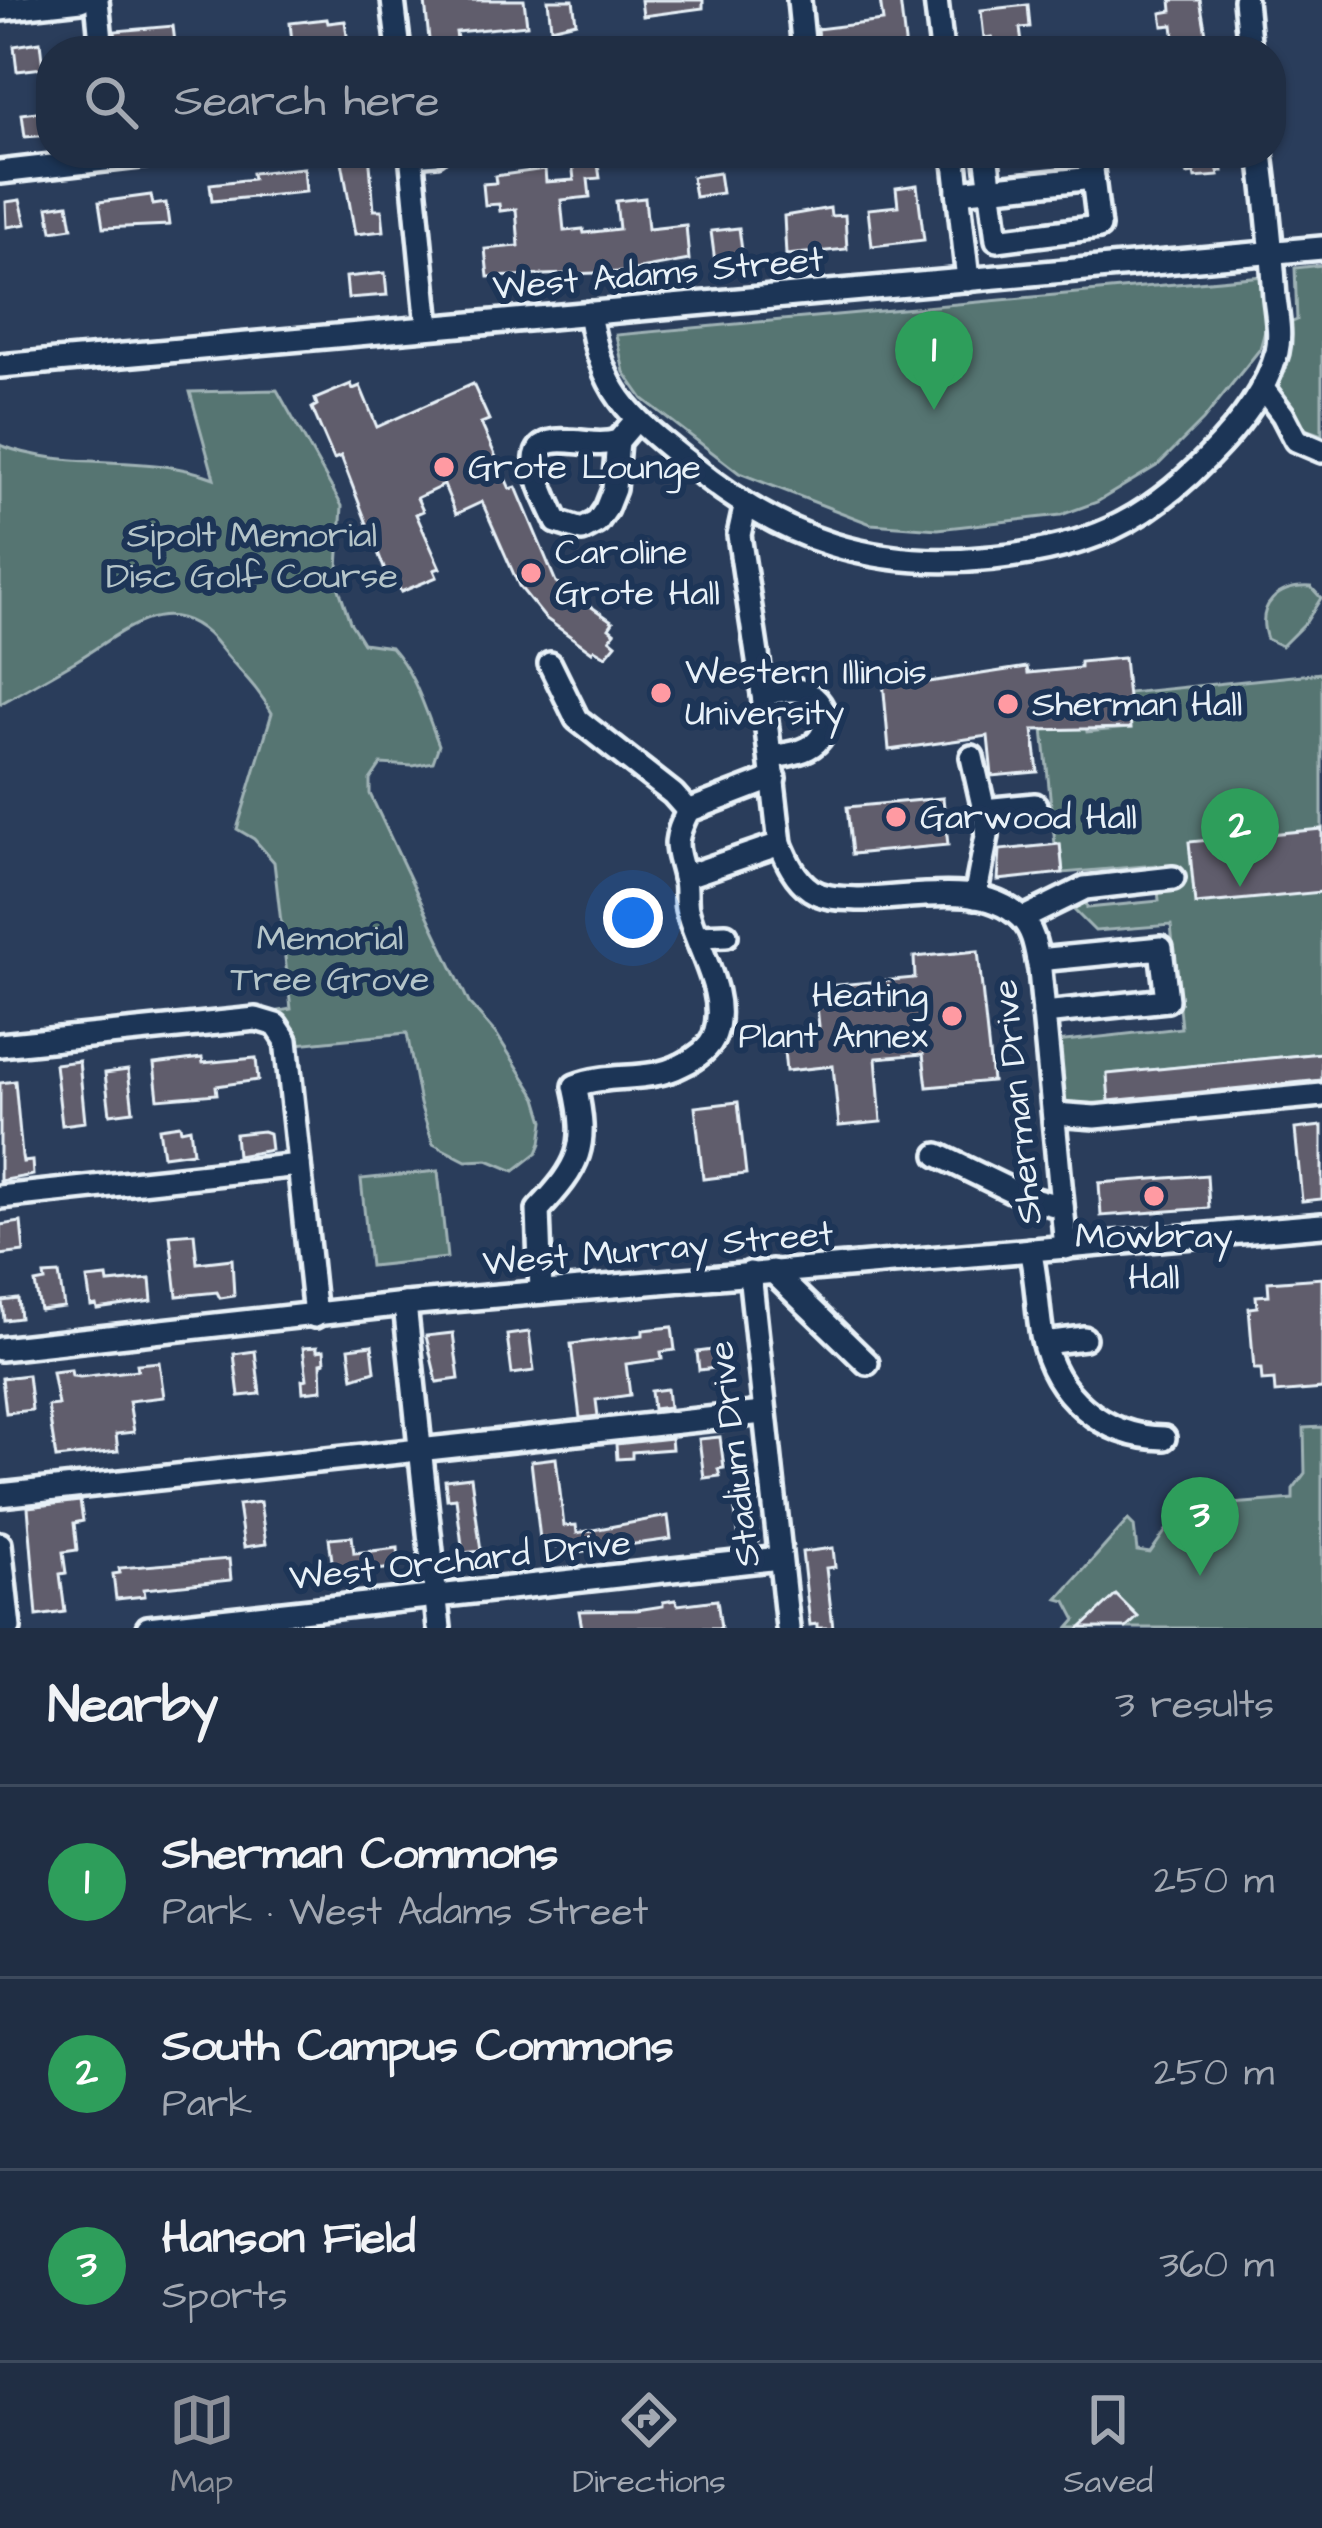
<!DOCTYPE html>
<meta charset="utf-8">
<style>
:root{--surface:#202e44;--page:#2d3a4f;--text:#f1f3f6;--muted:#a2a8b2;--line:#3d4a5d;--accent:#8c9099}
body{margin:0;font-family:"Architects Daughter",sans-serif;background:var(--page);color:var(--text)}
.you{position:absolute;left:633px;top:918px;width:42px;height:42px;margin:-30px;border:9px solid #fff;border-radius:50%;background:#1a73e8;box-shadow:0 0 0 18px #1a73e833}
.badge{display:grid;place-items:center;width:78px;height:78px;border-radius:50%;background:var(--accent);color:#fff;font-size:39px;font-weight:700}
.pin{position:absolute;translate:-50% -99px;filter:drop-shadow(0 3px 6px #0008)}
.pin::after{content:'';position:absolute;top:63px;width:42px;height:36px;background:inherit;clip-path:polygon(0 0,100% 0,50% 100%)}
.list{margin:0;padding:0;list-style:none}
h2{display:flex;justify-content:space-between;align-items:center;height:156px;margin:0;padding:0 48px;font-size:51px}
h2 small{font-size:39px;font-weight:400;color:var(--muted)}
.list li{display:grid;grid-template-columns:78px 1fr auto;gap:36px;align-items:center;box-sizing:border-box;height:192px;padding:0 48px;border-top:3px solid var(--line)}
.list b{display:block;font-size:45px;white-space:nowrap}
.list p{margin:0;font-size:39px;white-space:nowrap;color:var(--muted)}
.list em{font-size:39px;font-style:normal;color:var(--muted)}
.icon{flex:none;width:66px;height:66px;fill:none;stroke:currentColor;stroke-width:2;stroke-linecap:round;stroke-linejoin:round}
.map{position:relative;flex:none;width:1322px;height:1628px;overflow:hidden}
.search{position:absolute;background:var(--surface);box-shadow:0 3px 9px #0004;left:36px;right:36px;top:36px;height:132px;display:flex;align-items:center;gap:30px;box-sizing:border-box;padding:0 42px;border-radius:48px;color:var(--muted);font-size:45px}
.sheet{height:732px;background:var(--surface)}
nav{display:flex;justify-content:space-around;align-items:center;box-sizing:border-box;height:168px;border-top:3px solid var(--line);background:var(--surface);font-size:33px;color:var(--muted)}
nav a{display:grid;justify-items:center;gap:6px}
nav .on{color:var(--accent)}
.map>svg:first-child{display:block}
</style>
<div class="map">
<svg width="1322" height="1628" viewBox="0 0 1322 1628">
<rect width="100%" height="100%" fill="#2a3d5b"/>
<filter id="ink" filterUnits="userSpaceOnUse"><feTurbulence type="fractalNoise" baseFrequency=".00833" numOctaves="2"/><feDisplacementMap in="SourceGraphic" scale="24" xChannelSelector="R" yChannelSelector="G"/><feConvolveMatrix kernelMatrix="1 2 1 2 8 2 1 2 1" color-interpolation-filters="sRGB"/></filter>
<g filter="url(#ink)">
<g fill="#567472" stroke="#9fb2b5" stroke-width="3">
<path d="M1322,265V435L1299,427L1275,382L1288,324L1297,320L1295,268Z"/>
<path d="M1264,276L1268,320L1260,349L1203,420L1158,465L1097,502L1061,515L938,529L871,524L739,473L643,399L624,372L616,335Z"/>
<path d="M277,390L342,506L337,583L350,622L363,643L391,647C416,675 425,710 439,745L433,762L413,766L381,764L370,780V794L469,1003L497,1035L537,1098L544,1121L541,1143L537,1153L514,1171L488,1160L466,1161L433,1144L420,1104L407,1033L287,1045L276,1025L274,1012L291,1009L274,862L254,839L237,829L272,713C257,686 238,670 220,647C171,585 125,631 74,662C50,676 25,690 0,704V445C69,472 146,452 214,478L190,392Z"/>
<path d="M1311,587L1321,598L1306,622L1282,646L1267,639C1255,605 1278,585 1311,587Z"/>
<path d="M1322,673V1053L1107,1074L1110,1105L1054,1114L1047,1043L1181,1028L1171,925L1095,931L1070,906L1086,897L1087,908L1159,901L1156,865L1063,873L1060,844H1055L1043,729L1086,726L1087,732L1130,728L1128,693Z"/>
<path d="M438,1171L447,1258L370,1266L361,1179Z"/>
<path d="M1322,1427V1628H1069L1076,1620L1066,1601L1058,1599L1128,1520L1134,1526L1137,1551L1150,1553L1182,1508L1293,1499V1489L1305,1473L1304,1428Z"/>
</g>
<g fill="#605d6c" stroke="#e8f1f8" stroke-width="3">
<path d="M441,0H524L527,25L456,32L458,46L430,49L425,2Z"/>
<path d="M548,0H573L576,22L551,28Z"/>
<path d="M641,0H703V8L643,16Z"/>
<path d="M880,0H900L906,51H819L817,29L883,21Z"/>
<path d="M1171,0H1200L1209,51H1176L1173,25L1163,26L1161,13L1172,11Z"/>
<path d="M1028,5L1030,27L1020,28L1023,51H994L992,37L984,38L981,10Z"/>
<path d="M327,19L328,23L345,21L349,51H293L290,23Z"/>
<path d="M173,26L176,51H117L115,31Z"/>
<path d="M40,42L43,68L17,71L14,46Z"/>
<path d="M44,111L45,118L51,117V135L25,137L22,114Z"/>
<path d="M369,153L374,210H382L384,231L355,234L341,156Z"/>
<path d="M1190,153H1215L1216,157L1221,156L1223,171H1218L1219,176L1195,178L1194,173L1187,174L1185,158L1190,157Z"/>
<path d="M597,158L600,178L588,179L590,197L561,200L564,231L583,229L584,233L619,229L616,201L645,198L648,229L686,225L689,260L623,272L488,277L485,249L519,246L516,209L500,211L499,204L485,205L483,184L496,183L495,176L545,169L546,182L574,180L572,161Z"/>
<path d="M304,168L306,192L212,201L210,184L253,179L252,173Z"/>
<path d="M719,173L722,193L695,197L692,177Z"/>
<path d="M917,185L924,240L872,246L868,209L898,206L896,188Z"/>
<path d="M151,195L153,205L166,203L169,225L103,228L99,202Z"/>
<path d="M20,200L26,224L7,227L6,202Z"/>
<path d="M68,204L72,228L52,231L48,207Z"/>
<path d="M830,208L831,216L845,215L847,249L786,255L784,216Z"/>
<path d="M739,228L743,258L715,262L711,231Z"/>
<path d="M385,273L387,295L348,298L346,277Z"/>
<path d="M351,384L353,389L360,386L377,427L473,384L489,420L481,423L510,489L516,487L556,582L613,622L609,628L615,633L610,639L616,644L606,656L594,649L592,652L545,618L519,586L482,502L456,514L444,485L417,498L423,511L416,514L440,568L434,570L437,577L401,592L398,586L392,589L341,456L334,459L312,408L317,405L315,399Z"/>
<path d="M1124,658L1131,728L1033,730L1038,772L992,776L988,736L889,750L883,680L929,676V682L1027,667L1028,673L1080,668V662Z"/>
<path d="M943,798L948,845L852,854L847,807Z"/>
<path d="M1322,829V892L1195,904L1189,842Z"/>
<path d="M1060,844L1063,873L998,880L1000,850Z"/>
<path d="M978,951L992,1081L927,1087L923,1054L876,1058L881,1122L839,1126L833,1066L786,1071L782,1030L819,1026L815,987L915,978L914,957Z"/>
<path d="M1322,1053V1080L1109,1101L1107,1074Z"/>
<path d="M202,1058L203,1063L256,1058L258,1080L216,1086L217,1094L158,1099L154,1064Z"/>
<path d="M79,1061L85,1122L62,1125L55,1064Z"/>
<path d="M128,1070L133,1111L110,1114L105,1073Z"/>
<path d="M15,1081L22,1156L23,1162L32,1161L33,1175L0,1181V1083Z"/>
<path d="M738,1102L746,1174L703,1179L695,1107Z"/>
<path d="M180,1125L181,1130L190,1128L193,1152L163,1156L159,1128Z"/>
<path d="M1322,1126V1199L1302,1201L1295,1129Z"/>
<path d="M263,1131L269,1133L271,1150L237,1156L235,1134Z"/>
<path d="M1207,1175L1209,1208L1101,1216L1099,1183Z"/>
<path d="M21,1222L24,1252L0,1255V1225Z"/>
<path d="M194,1233L197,1263L232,1259L234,1296L220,1298L217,1292L177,1296L170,1235Z"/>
<path d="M59,1274L64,1307L40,1310L35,1283L45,1281L44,1275Z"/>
<path d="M107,1277L108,1283L150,1279L152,1301L97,1309L96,1305L91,1306L87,1279Z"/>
<path d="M1322,1278V1389L1275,1393L1274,1380L1262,1381L1261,1369H1254L1249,1308L1257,1307L1256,1296L1269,1295L1268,1282Z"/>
<path d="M18,1299L20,1318L4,1320L2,1301Z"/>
<path d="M672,1327L675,1350L661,1352L662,1359L626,1364L630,1395L596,1400L598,1416L580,1418L571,1344L643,1335V1330Z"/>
<path d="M529,1332L534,1371L512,1374L507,1335Z"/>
<path d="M453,1333L459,1379L437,1382L426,1336Z"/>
<path d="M372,1345L375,1371L353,1378L349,1348Z"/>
<path d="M317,1347V1351L324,1350L325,1362L321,1363L322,1390L303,1392L302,1380L307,1379L303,1348Z"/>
<path d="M721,1349L723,1367L699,1370L697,1352Z"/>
<path d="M255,1351L260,1394L239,1396L234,1354Z"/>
<path d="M159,1362L164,1397L129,1401L134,1432L116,1434L118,1451L56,1458L48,1406L58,1405L52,1372L71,1370L72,1376L80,1377L138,1370L137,1364Z"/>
<path d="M28,1375L32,1410L6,1413L2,1378Z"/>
<path d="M667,1389L669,1407L653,1409L651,1391Z"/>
<path d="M720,1437L724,1468L718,1469L720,1476L704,1478L699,1439Z"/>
<path d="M671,1438L672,1449L632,1452V1458L617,1459L616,1444Z"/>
<path d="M556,1458L564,1526L576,1525L577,1533L668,1516L671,1539L570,1553L569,1545L541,1548L531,1461Z"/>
<path d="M471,1477L481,1551L463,1553L456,1498L447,1499L445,1480Z"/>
<path d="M80,1501L83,1521L74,1523L77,1550L63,1552L66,1573L60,1574L65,1612L37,1616L28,1507Z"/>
<path d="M260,1502L266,1544L244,1547L238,1505Z"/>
<path d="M755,1508L758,1542L746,1543L744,1531L738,1532L735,1510Z"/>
<path d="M352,1536L354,1553L398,1548L399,1567L334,1576L329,1538Z"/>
<path d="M833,1548L835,1567L826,1568L833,1628H817V1624L810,1625L802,1552Z"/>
<path d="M229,1559L231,1580L144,1589L145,1596L116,1599L113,1574L120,1573L119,1568Z"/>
<path d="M1116,1595L1138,1617L1126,1628H1081Z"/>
<path d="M675,1600L678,1605L717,1600L721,1628H582L579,1611L637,1610L663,1606V1602Z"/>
</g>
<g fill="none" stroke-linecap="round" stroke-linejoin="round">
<defs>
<g id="minor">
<path d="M97,0L102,51"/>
<path d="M393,0L399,51"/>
<path d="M799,0L804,51"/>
<path d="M936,0L942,51"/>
<path d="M1245,0L1250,51"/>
<path d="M0,9L81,0"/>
<path d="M411,153L428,327"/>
<path d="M954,153L968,280"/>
<path d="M986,153L997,240L1099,227L1090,153"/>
<path d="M411,155L436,153"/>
<path d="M0,172L165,153"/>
<path d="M958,192L1093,178"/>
<path d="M589,313C603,396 628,414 691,465C782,540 875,571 993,558C1086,548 1143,524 1208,457C1237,428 1266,392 1277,352C1281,335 1277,315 1275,298C1272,249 1267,201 1261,153"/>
<path d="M0,366L1322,248"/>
<path d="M1262,387L1283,415L1296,440L1322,451"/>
<path d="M618,441C601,446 587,442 569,441C510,436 545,494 557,522L582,530L597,522L606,509L614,489L618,441L636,420"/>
<path d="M745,508L739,535L763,694L780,844C787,861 795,879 811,890C825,899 841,898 857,899C906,900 981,879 1021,918C1035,932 1036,952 1040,970L1066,1248"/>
<path d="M550,664L577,719L673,794L688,811"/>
<path d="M763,694C775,692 789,688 801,691C828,697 835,735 808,748C797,754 783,755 771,757"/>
<path d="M972,757L984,810"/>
<path d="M684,877L780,844"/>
<path d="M975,897L987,836L984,810L1035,805"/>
<path d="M1022,919L1085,888L1173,878"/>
<path d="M697,936L726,935"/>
<path d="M1038,960L1161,948L1167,1000L1044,1013"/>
<path d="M0,1045L256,1019L276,1025L286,1040L315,1316"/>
<path d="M1054,1114L1095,1117L1322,1095"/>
<path d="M938,1155L1025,1197L1062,1207"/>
<path d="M0,1197L299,1165"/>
<path d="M1030,1250C1037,1278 1037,1308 1042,1336C1054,1395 1103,1437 1164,1438"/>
<path d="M772,1271L867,1363"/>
<path d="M750,1273L788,1628"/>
<path d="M541,1292L538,1210C580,1165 589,1148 575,1086C610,1072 648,1083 682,1065C695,1059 711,1048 715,1034C729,993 696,948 687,909C685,900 687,890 685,881C678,848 670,847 688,811L774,778"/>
<path d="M405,1304L439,1628"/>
<path d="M1044,1343L1084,1338"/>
<path d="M0,1349L405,1304L1322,1225"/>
<path d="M0,1495L763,1413"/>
<path d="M0,1544L9,1628"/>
<path d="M148,1628L780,1558"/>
</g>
</defs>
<use href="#minor" stroke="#e8f1f8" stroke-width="30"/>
<use href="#minor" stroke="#1d3557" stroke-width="21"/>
</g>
</g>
<g fill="#ff9aa2" stroke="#1d3557" stroke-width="4.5">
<circle cx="444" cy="467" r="12"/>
<circle cx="531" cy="573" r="12"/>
<circle cx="661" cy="693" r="12"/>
<circle cx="1008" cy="704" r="12"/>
<circle cx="896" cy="817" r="12"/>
<circle cx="952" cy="1016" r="12"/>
<circle cx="1154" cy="1196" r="12"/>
</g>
<g text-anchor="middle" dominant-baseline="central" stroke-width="12" stroke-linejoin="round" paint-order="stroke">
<g font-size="36" fill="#e8f1f8" stroke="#1d3557">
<text transform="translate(658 274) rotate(-5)">West Adams Street</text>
<text transform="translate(1018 1102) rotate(-96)">Sherman Drive</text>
<text transform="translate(658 1249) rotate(-5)">West Murray Street</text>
<text transform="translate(735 1454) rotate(-97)">Stadium Drive</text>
<text transform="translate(460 1561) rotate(-6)">West Orchard Drive</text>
</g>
<g font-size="36" fill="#e8f1f8" stroke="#1d3557" text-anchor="start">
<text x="468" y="467">Grote Lounge</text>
<text x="555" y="552">Caroline<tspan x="555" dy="41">Grote Hall</tspan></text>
<text x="685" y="672">Western Illinois<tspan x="685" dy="41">University</tspan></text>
<text x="1032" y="704">Sherman Hall</text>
<text x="920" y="817">Garwood Hall</text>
<text x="928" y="995" text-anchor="end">Heating<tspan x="928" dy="41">Plant Annex</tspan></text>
<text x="1154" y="1236" text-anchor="middle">Mowbray<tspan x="1154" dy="41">Hall</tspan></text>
</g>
<g font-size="36" fill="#b5c5c9" stroke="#1d3557">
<text x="252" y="535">Sipolt Memorial<tspan x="252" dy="41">Disc Golf Course</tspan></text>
<text x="330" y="938">Memorial<tspan x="330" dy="41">Tree Grove</tspan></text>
</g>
</g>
</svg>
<div class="you"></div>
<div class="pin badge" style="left:934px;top:410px;background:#2e9e5b">1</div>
<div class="pin badge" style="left:1240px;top:887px;background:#2e9e5b">2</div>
<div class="pin badge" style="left:1200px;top:1576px;background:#2e9e5b">3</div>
<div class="search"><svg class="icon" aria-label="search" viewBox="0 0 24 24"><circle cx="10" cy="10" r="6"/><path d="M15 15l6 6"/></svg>Search here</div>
</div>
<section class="sheet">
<h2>Nearby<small>3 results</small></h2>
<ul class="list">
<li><span class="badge" style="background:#2e9e5b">1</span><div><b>Sherman Commons</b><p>Park · West Adams Street</p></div><em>250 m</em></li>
<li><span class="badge" style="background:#2e9e5b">2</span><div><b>South Campus Commons</b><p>Park</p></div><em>250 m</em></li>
<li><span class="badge" style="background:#2e9e5b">3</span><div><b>Hanson Field</b><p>Sports</p></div><em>360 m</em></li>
</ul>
</section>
<nav>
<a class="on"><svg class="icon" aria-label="map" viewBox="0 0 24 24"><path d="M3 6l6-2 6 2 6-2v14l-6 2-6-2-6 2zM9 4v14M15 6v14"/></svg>Map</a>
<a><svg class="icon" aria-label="directions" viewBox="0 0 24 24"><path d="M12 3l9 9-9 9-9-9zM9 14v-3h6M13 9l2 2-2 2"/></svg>Directions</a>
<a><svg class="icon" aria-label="saved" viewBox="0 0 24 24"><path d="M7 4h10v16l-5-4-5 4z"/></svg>Saved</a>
</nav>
